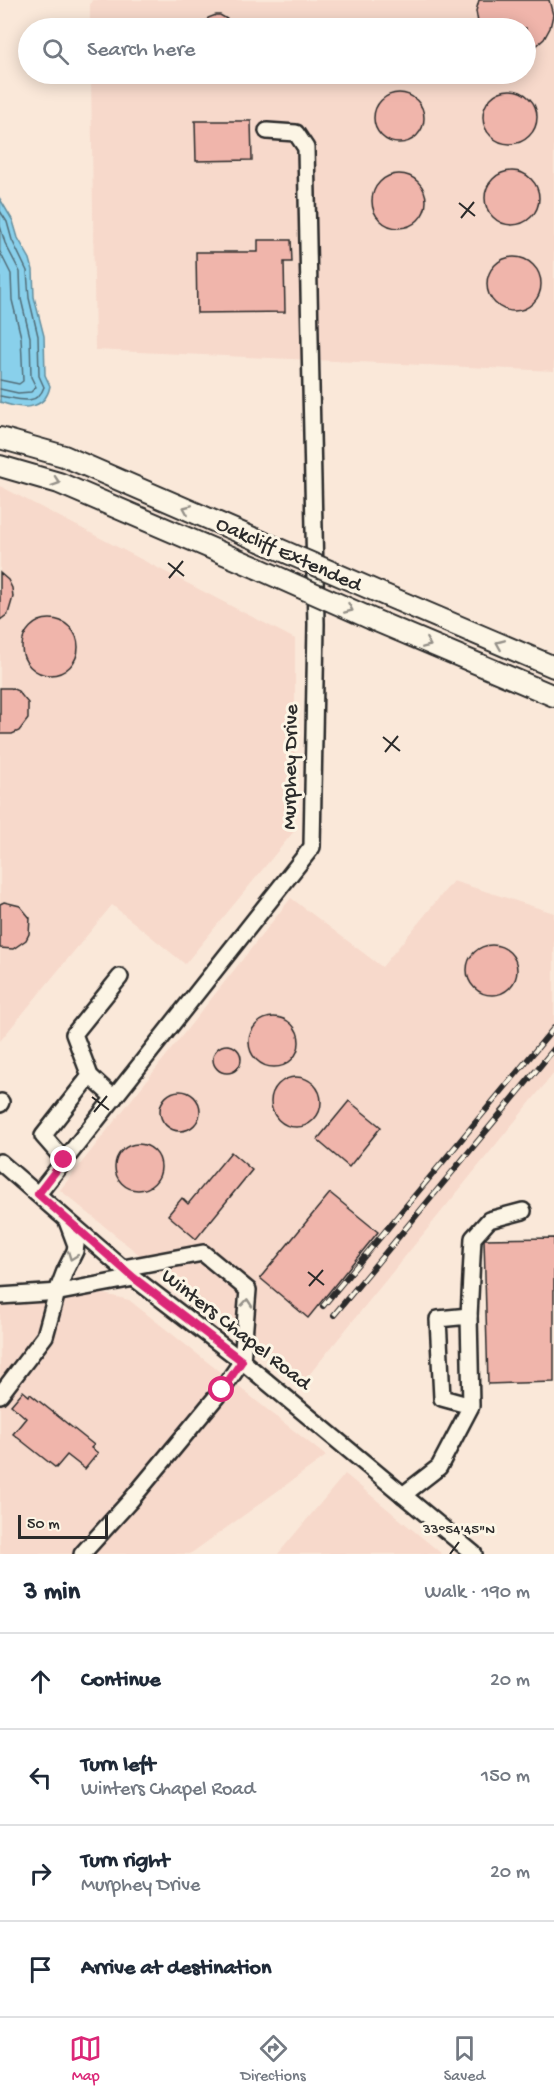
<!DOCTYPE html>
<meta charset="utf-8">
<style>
:root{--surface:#fff;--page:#f2f2f3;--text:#1f2937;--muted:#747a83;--line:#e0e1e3;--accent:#db2777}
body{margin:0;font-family:"Gochi Hand",sans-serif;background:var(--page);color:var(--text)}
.scale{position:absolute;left:18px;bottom:15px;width:90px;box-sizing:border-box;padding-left:6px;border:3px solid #2b2b2b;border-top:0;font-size:16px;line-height:21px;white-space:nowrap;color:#2b2b2b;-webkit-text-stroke:4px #fcf5e5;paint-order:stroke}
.stop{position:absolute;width:18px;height:18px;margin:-14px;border:4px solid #db2777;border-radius:50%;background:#fff}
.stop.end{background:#db2777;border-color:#fff;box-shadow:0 2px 6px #0008}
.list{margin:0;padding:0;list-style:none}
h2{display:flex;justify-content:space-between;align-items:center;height:78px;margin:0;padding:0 24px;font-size:26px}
h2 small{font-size:20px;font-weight:400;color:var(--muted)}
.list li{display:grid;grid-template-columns:39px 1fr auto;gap:18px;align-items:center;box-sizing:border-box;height:96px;padding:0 24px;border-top:2px solid var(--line)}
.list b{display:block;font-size:22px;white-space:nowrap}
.list p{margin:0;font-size:20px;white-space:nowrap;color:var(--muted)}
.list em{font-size:20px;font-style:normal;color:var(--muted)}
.icon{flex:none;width:33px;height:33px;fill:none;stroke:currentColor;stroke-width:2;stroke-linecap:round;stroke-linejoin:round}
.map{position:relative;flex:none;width:554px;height:1554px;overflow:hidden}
.search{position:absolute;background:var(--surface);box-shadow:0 3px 15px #0003;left:18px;right:18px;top:18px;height:66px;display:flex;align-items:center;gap:15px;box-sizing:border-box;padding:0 21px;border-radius:33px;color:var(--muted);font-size:22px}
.sheet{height:462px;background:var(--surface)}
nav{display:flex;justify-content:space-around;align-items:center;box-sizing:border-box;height:84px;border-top:2px solid var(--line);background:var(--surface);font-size:16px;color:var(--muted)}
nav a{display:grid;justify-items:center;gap:3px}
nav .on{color:var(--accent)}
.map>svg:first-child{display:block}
</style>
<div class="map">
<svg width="554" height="1554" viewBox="0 0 554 1554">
<rect width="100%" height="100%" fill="#fae8d9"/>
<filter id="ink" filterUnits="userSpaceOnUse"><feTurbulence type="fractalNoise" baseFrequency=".0167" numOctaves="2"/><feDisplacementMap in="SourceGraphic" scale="12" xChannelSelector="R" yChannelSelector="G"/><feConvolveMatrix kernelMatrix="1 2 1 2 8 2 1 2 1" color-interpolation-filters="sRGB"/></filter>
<g filter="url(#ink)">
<g fill="#f7d9cb">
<path d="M92,0H554V371L95,350L91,74H526V28H90V5Z"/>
<path d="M0,486L295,639V830L185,964L112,905L0,1041Z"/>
<path d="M453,881L554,913V1073L300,1386L60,1190L291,898L382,967Z"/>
<path d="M104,1294L129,1300L326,1456L190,1554H0V1302Z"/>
<path d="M345,1474L442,1554H278Z"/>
</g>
<path fill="#89d0eb" stroke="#638e9e" stroke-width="1.5" d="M0,199L13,221L18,238L30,259L33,270L34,297L44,336L45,375L50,386C45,412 20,409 0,402Z"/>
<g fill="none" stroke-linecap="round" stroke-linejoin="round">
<g stroke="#516d78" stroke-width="1.5">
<path d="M0,211L7,222L12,240L27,271L29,298L38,336L39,376L44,387C37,408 16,398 0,396"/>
<path d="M0,226L5,243L20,272L21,299L30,337L31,377L36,387L31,392L18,393L0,389"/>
<path d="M0,252L11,274L12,300L21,337L23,381L19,384L0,380"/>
</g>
</g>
<g fill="#f0b5ab" stroke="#2b2b2b" stroke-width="1.5">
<path d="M479,0H549L553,15L550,28L544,39L535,47L526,51V28H479L476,11Z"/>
<path d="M216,15H220L227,19L230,28H205L208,18Z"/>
<path d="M261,18L275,21L282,28H246L254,20Z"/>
<circle cx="510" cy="117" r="27"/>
<circle cx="399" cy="118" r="25"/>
<path d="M195,121H251L252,160L196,161Z"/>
<circle cx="512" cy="198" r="27"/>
<circle cx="399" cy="201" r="27"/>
<path d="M258,240H291L292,262H284L285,312L197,313L196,252H258Z"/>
<circle cx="514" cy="284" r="27"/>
<path d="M0,573L8,580L12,588L13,597L8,614L0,620Z"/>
<circle cx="50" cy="647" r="28"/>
<path d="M0,688H11L18,691L28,703V719L19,731L12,734H0Z"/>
<path d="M4,902L20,906L30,918L29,934L26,940L13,949L0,948V904Z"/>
<circle cx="492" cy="970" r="25"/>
<circle cx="274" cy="1042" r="25"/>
<circle cx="227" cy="1059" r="14"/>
<circle cx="296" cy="1102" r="25"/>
<circle cx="180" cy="1111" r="20"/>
<path d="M349,1101L381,1127L349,1167L317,1140Z"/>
<circle cx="138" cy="1167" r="23"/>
<path d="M231,1152L252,1170L196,1239L168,1215L182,1198L188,1204Z"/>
<path d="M330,1193L378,1232L308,1318L260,1278Z"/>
<path d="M554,1238V1382L488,1384L484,1239Z"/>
<path d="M23,1391L29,1396L30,1394L94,1445L91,1448L98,1453L85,1469L67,1455L56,1468L13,1434L26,1418L11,1405Z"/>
</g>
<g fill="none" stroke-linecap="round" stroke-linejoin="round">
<defs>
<g id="minor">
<path d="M114,1098L90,1076L74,1034L120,977"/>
<path d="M0,1104L1,1102"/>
<path d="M64,1160L43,1136L90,1076"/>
<path d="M0,1162L134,1278L242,1361L474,1554"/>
<path d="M38,1194L312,847L316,624L306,148L296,133L267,131"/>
<path d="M0,1296L60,1292L134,1278"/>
<path d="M469,1316L473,1238L489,1220L523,1211"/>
<path d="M0,1395L45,1336L57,1292L65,1271L75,1251L76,1245L67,1221"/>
<path d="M403,1495L439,1467L471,1406L469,1316L438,1319L442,1398L471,1406"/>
<path d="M82,1554L130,1501L222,1390L242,1361L248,1290L203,1253L123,1268"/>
</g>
<g id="major">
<path d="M0,438L64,456L260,541"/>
<path d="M0,466L59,483L257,568"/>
<path d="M378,592L554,667"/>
<path d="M374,620L554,696"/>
</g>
</defs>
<use href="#minor" stroke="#2b2b2b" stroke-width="20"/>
<use href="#major" stroke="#2b2b2b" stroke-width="24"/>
<use href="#minor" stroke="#fcf5e5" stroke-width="15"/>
<use href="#major" stroke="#fcf5e5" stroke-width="20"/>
<defs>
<g id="rail">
<path d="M323,1306L554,1028"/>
<path d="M334,1315L554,1049"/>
</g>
</defs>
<use href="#rail" stroke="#2b2b2b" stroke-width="6"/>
<use href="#rail" stroke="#fcf5e5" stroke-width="4" stroke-dasharray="11" stroke-linecap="butt"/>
<defs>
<g id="major-bridge">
<path d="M260,541L378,592"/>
<path d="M257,568L374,620"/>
</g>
</defs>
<use href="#major-bridge" stroke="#2b2b2b" stroke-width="24" stroke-linecap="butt"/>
<use href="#major-bridge" stroke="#fcf5e5" stroke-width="20"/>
</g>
<defs><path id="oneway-chevron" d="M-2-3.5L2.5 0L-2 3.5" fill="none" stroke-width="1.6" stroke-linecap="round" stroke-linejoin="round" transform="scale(1.5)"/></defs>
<g stroke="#949088">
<use href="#oneway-chevron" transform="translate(56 482) rotate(19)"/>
<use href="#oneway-chevron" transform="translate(187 509) rotate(-157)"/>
<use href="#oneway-chevron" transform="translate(349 609) rotate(24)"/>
<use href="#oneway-chevron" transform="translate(427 644) rotate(23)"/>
<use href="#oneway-chevron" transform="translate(500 644) rotate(-157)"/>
<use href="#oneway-chevron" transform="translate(72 1256) rotate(111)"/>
<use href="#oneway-chevron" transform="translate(247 1303) rotate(-85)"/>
</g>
</g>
<g fill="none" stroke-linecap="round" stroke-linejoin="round" filter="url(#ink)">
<path stroke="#db2777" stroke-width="8" d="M64,1160L38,1194L134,1278L242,1361L222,1390"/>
</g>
<path fill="none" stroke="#2b2b2b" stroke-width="2" d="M459,203L475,216M461,218L474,202M168,563L184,576M169,578L183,561M383,737L400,751M385,752L398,736M92,1097L109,1110M94,1112L107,1096M308,1272L324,1285M309,1286L323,1270M450,1554L459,1542"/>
<g text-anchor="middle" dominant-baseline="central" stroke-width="6" stroke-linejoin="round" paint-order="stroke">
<g font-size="21" fill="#2b2b2b" stroke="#fcf5e5">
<text transform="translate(288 556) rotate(24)">Oakcliff Extended</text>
<text transform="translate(292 767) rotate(-89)">Murphey Drive</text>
<text transform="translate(235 1331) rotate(38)">Winters Chapel Road</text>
</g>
</g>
<g font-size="15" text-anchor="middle" fill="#2b2b2b" stroke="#fcf5e5" stroke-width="6" stroke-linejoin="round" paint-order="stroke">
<text x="459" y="1533">33°54'45"N</text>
</g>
</svg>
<div class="scale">50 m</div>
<div class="stop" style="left:222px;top:1390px"></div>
<div class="stop end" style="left:64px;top:1160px"></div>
<div class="search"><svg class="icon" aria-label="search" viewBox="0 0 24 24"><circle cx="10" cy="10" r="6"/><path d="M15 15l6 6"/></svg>Search here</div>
</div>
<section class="sheet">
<h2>3 min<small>Walk · 190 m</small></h2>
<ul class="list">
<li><svg class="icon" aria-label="ahead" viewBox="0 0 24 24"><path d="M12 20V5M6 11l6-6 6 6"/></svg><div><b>Continue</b></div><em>20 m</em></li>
<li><svg class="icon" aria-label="left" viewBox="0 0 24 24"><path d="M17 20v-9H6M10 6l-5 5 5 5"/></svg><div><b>Turn left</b><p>Winters Chapel Road</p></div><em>150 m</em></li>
<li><svg class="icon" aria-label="right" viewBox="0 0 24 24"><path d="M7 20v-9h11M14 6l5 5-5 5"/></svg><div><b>Turn right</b><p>Murphey Drive</p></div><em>20 m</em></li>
<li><svg class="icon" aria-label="arrive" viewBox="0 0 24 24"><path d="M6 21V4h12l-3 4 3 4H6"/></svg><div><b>Arrive at destination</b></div></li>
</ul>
</section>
<nav>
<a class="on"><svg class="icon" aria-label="map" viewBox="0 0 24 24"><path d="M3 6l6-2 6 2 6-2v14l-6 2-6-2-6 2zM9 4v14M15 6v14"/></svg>Map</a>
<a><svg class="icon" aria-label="directions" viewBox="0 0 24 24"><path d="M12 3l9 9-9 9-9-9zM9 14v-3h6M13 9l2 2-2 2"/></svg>Directions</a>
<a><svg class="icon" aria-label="saved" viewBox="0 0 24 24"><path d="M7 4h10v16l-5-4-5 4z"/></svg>Saved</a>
</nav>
